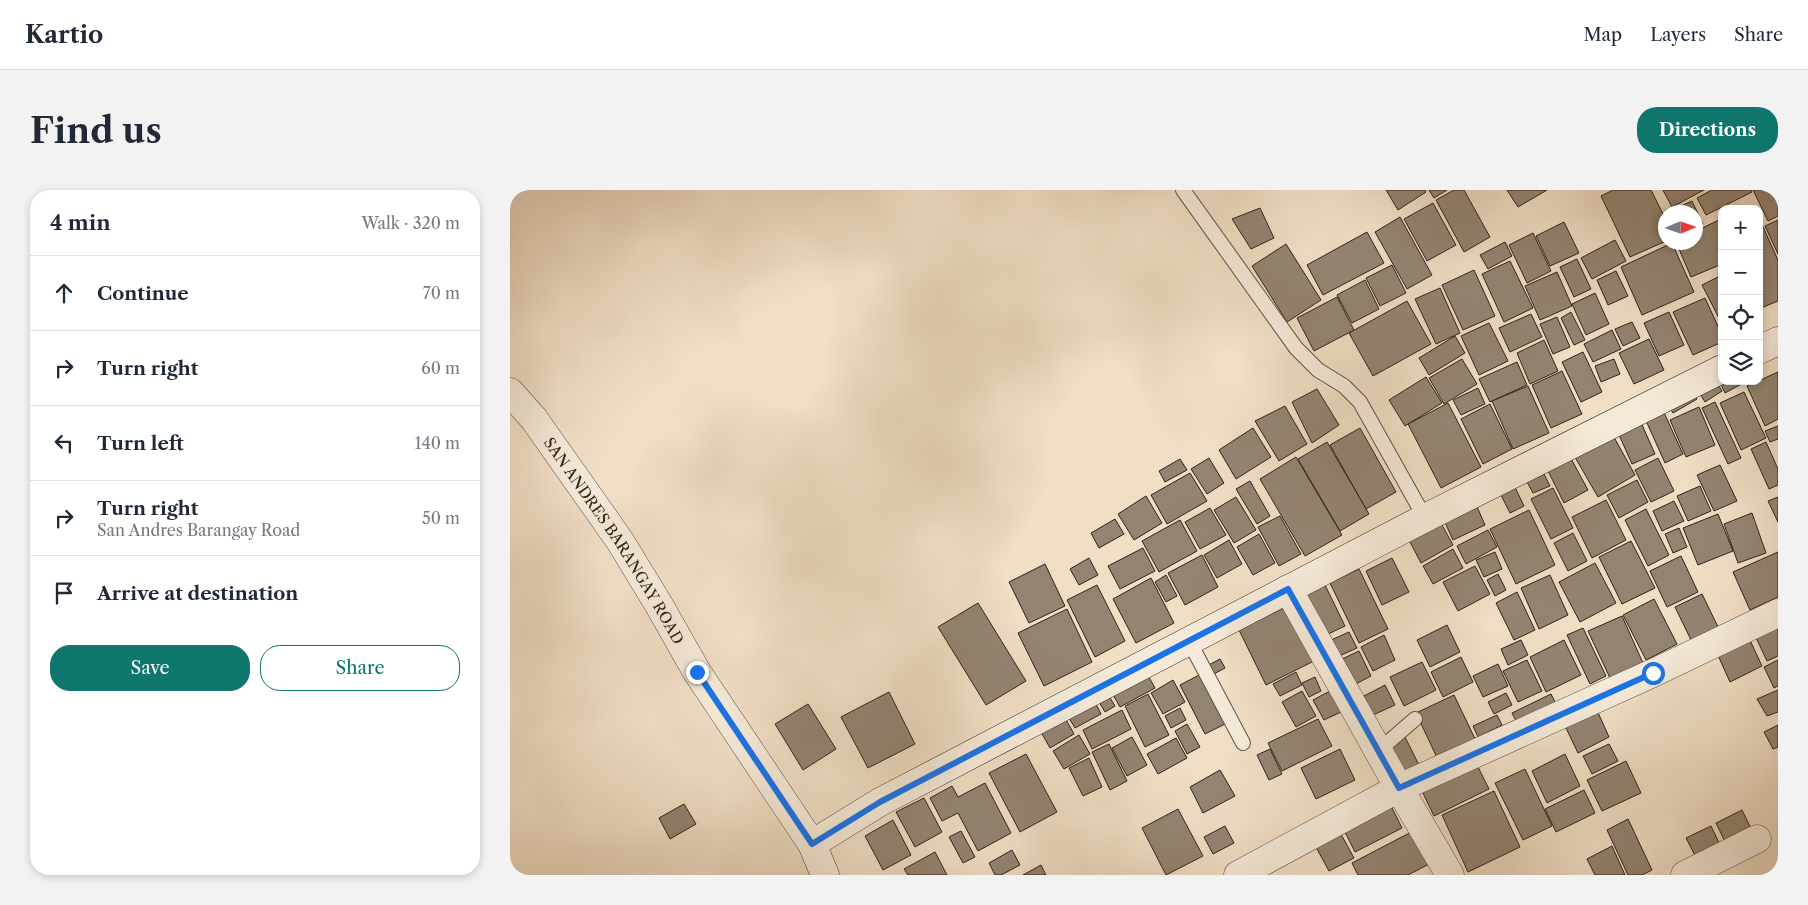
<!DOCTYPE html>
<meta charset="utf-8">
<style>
:root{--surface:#fff;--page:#f2f2f3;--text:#1f2937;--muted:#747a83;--line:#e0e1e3;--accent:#0f766e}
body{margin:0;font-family:"Libre Caslon Text",serif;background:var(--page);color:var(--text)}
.controls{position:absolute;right:15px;top:15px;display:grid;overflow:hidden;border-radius:10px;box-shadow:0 2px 8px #0003}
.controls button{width:45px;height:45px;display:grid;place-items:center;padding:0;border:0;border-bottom:1px solid var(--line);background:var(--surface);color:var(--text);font:25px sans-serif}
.compass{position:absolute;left:1148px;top:15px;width:45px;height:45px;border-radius:50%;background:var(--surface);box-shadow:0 2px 8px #0003;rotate:88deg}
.stop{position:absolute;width:15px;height:15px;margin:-11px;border:4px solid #1a73e8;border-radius:50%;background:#fff}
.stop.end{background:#1a73e8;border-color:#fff;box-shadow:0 1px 5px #0008}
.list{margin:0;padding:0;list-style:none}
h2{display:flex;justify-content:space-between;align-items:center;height:65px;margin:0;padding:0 20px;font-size:21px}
h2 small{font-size:16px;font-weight:400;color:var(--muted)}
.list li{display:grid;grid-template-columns:32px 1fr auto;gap:15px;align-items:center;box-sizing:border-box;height:75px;padding:0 20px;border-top:1px solid var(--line)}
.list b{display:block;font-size:19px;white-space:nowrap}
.list p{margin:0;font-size:16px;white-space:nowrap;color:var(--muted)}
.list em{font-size:16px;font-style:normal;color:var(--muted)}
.actions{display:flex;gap:10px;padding:15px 20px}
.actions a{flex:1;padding:11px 0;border:1px solid var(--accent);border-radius:20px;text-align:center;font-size:18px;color:var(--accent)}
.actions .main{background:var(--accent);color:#fff}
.icon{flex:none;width:28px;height:28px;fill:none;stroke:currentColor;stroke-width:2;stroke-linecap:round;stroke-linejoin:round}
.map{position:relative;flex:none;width:1268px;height:685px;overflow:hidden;border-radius:20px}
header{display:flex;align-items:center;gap:30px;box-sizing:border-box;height:70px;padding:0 25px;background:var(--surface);border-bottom:1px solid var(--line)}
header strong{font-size:24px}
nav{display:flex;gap:28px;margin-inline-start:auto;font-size:18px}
.intro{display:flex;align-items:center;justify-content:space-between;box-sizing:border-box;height:120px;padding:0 30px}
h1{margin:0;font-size:35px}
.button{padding:12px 22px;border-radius:20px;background:var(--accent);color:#fff;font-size:18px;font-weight:700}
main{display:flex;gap:30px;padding:0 30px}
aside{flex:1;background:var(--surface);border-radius:20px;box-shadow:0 2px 8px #0003}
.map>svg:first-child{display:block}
</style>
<header>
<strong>Kartio</strong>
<nav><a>Map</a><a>Layers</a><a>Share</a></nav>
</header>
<div class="intro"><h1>Find us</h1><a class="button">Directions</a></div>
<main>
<aside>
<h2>4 min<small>Walk · 320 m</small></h2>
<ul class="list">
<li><svg class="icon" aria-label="ahead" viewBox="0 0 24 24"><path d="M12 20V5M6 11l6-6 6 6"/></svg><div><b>Continue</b></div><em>70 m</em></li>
<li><svg class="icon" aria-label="right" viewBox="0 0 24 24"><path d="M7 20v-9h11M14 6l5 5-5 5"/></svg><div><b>Turn right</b></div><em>60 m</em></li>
<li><svg class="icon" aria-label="left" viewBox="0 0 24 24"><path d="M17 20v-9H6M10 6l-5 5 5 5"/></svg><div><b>Turn left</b></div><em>140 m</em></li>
<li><svg class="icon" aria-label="right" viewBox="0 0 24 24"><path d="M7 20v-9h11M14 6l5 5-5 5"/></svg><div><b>Turn right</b><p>San Andres Barangay Road</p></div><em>50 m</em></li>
<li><svg class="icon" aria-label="arrive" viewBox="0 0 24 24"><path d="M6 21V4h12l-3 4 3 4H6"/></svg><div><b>Arrive at destination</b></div></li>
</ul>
<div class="actions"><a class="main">Save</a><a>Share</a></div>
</aside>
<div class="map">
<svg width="1268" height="685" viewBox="0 0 1268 685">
<rect width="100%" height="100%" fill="#f0dec5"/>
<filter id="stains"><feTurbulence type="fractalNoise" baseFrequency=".004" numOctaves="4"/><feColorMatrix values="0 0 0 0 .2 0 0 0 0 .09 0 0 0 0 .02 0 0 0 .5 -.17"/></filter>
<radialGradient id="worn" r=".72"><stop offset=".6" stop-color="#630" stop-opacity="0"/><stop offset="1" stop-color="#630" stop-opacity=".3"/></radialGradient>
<g fill="#938472" stroke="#2f2318">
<path d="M876,0H915L916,2L888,20Z"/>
<path d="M919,0H937L924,8Z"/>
<path d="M944,0H954L980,47L954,62L926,10Z"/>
<path d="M997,0H1037L1008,17Z"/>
<path d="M1103,0H1141L1156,30V51L1120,67L1091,6Z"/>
<path d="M1153,0H1194L1162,17Z"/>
<path d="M1202,0H1241L1242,2L1196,25L1187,8Z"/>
<path d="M1243,0H1263L1268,11V26L1258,31Z"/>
<path d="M1182,11L1193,34L1186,38V22H1158Z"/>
<path d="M923,13L946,55L917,71L894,29Z"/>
<path d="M750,18L764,48L741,59L722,29Z"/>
<path d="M890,27L922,85L897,99L865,42Z"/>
<path d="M1249,28L1268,70V111L1251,118L1249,114Z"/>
<path d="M1209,30L1212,37V74L1181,87L1166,52H1186V41Z"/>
<path d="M1268,30V64L1255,36Z"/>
<path d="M1054,32L1069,63L1040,76L1026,46Z"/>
<path d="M857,42L874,73L813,105L797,75Z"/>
<path d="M1023,43L1041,81L1017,93L999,55Z"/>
<path d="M1105,50L1116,71L1082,89L1071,68Z"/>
<path d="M995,52L1002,66L978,79L970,65Z"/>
<path d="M1162,53L1184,102L1132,125L1111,77Z"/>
<path d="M776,54L811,110L777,132L742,76Z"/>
<path d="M1067,69L1081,99L1064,107L1050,77Z"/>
<path d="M1000,71L1023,118L994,132L972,84Z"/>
<path d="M882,75L896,103L870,116L856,88Z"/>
<path d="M964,80L985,126L953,140L932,95Z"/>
<path d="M1106,81L1118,106L1098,115L1087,90Z"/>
<path d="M1047,82L1062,116L1030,130L1015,96Z"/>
<path d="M1212,85V134L1192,95Z"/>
<path d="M855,90L869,119L842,133L827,105Z"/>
<path d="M930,98L950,143L926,154L905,109Z"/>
<path d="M1085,103L1099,134L1076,145L1062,114Z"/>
<path d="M827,107L844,140L804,161L787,128Z"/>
<path d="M1195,108L1212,145V152L1183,165L1163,122Z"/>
<path d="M897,111L921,154L863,186L839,143Z"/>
<path d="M1061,122L1075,150L1064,155L1051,128Z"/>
<path d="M1159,122L1174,155L1149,166L1134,133Z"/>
<path d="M1021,124L1032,147L1000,162L989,138Z"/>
<path d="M1047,127L1060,157L1043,164L1030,134Z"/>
<path d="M1122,132L1130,148L1113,156L1105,139Z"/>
<path d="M979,133L998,171L969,185L951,146Z"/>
<path d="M1102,140L1111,159L1083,172L1074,154Z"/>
<path d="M945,146L955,163L919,185L909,168Z"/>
<path d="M1139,149L1154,180L1124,194L1109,163Z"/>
<path d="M1034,150L1048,181L1020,194L1007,163Z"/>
<path d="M1073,162L1092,202L1071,212L1052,172Z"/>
<path d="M952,169L967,194L934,214L919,188Z"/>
<path d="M1104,169L1110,184L1091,192L1085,176Z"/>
<path d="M1007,172L1017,195L980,212L969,189Z"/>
<path d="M1052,181L1072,224L1041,238L1022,195Z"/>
<path d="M1268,182V229L1255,236L1237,196Z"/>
<path d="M916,187L932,213L895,236L879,210Z"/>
<path d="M1204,188L1212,201L1195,212L1187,199Z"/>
<path d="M1208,188L1212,191H1237L1215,203Z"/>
<path d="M1018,196L1039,243L1003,259L982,211Z"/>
<path d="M1180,197L1187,209L1163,223L1156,211Z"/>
<path d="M968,198L975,214L951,225L943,210Z"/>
<path d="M807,199L829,235L802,253L782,212Z"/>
<path d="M1234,202L1256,248L1231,260L1210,213Z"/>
<path d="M1205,212L1231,268L1218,274L1192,218Z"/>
<path d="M938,213L971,277L931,298L898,234Z"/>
<path d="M980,214L1002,259L973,274L951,229Z"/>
<path d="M775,216L797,254L769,271L745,231Z"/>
<path d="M1151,216L1173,264L1155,273L1133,224Z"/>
<path d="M1189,217L1205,255L1176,267L1160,230Z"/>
<path d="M1129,228L1145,264L1122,274L1106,238Z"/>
<path d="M1268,236V249L1260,252L1255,241Z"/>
<path d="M743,238L761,267L726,289L709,260Z"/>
<path d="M850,238L886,302L856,319L820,255Z"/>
<path d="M1100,240L1125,285L1088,307L1062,262Z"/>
<path d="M817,252L859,324L830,341L788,269Z"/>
<path d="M1256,252L1268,279V295L1259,299L1241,259Z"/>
<path d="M1058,263L1078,300L1054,313L1035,275Z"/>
<path d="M786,267L832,345L795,366L750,289Z"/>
<path d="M699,268L714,293L697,304L681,279Z"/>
<path d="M1148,268L1164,301L1141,312L1125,280Z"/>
<path d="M670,269L677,280L655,292L649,281Z"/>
<path d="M1210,275L1227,311L1204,321L1187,285Z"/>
<path d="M680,283L697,311L657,334L641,305Z"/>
<path d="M1034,284L1040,296L1023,303L1017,292Z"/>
<path d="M1127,290L1138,312L1109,328L1097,305Z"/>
<path d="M740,291L760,326L747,334L726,299Z"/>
<path d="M1002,291L1014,316L1000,323L988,299Z"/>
<path d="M1190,296L1201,321L1178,331L1167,306Z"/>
<path d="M1043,298L1063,338L1041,349L1021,309Z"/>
<path d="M636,306L652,333L624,350L608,324Z"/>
<path d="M726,307L746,340L724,353L704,320Z"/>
<path d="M1268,307V332L1258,311Z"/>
<path d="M1096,310L1116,350L1082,368L1062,327Z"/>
<path d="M1164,311L1174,331L1152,341L1143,321Z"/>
<path d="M965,312L975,335L943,350L932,326Z"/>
<path d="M700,318L716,345L690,359L675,332Z"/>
<path d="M1136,319L1159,365L1138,376L1115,330Z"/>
<path d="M1019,320L1045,375L1006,394L980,339Z"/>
<path d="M1242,323L1256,363L1228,373L1214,334Z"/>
<path d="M1208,324L1223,361L1188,375L1173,338Z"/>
<path d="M770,326L791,364L769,376L748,337Z"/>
<path d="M605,329L614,344L589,358L581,343Z"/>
<path d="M670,330L687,361L649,382L632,351Z"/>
<path d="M931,333L943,355L911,373L899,350Z"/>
<path d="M1169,338L1177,357L1163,363L1155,344Z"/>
<path d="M978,340L987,357L956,374L947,356Z"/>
<path d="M1063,343L1077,371L1058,381L1044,353Z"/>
<path d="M749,344L765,373L743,385L727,357Z"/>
<path d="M719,350L732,374L707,388L694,365Z"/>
<path d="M1121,351L1145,398L1112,414L1089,367Z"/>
<path d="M633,358L645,381L610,399L598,376Z"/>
<path d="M943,359L953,378L923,394L913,376Z"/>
<path d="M985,362L992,379L974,387L966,370Z"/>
<path d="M1268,362V407L1240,420L1223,382Z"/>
<path d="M692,365L708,397L675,415L658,383Z"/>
<path d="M1171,366L1188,402L1157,417L1140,381Z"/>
<path d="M579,368L588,385L569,395L560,379Z"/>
<path d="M882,368L899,402L872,415L856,381Z"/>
<path d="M1085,373L1106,413L1070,432L1049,392Z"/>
<path d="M535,374L555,416L519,433L499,392Z"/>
<path d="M965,376L980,404L948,421L933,392Z"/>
<path d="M849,379L878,439L849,453L820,393Z"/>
<path d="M988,384L996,400L985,406L977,390Z"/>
<path d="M656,385L667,406L656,412L645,392Z"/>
<path d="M1040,385L1058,425L1029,439L1011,398Z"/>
<path d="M641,388L664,433L626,453L603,409Z"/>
<path d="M587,395L615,451L585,467L557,410Z"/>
<path d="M815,395L835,436L814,446L795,404Z"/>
<path d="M1007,402L1025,440L1004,450L986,413Z"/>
<path d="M1192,404L1210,441L1183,454L1165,417Z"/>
<path d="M1144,409L1167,454L1136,470L1113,425Z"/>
<path d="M468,413L516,491L476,515L428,437Z"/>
<path d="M777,416L804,471L756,495L729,440Z"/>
<path d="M557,419L582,472L534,496L508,443Z"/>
<path d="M1112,426L1133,473L1100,488L1078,441Z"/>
<path d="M1268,426V466L1257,471L1242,439Z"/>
<path d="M937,435L950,462L920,477L907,450Z"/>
<path d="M1073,438L1096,486L1080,494L1057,445Z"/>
<path d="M839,442L847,458L827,467L819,451Z"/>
<path d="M874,445L885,470L863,481L851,457Z"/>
<path d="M1238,446L1252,476L1220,492L1206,461Z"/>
<path d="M1011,450L1018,465L998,475L991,459Z"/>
<path d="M1054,450L1071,485L1036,502L1020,467Z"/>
<path d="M849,461L861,486L842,496L830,470Z"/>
<path d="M951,467L963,492L933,507L921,482Z"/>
<path d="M710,469L715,478L702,485L697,476Z"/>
<path d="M1017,470L1032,501L1008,512L993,481Z"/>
<path d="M1268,470V496L1264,498L1254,477Z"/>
<path d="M912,472L926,500L894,516L880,487Z"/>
<path d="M988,474L998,496L973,507L963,486Z"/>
<path d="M786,482L792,495L770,506L763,494Z"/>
<path d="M637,484L645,498L610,517L602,503Z"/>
<path d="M691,484L715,534L695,544L670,495Z"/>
<path d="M805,487L811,501L799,507L792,493Z"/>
<path d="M663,490L675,512L653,524L641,503Z"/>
<path d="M875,495L885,515L863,525L854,506Z"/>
<path d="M1268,500V522L1257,526L1247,509Z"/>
<path d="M792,501L806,526L786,537L772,512Z"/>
<path d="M820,501L831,522L814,530L803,510Z"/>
<path d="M379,502L405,554L358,578L331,527Z"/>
<path d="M996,503L1002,515L984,524L978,512Z"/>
<path d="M638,504L659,545L635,557L615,516Z"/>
<path d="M1041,504L1048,518L1009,537L1002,523Z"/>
<path d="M944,505L968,555L930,574L906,523Z"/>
<path d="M599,506L605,516L595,522L589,512Z"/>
<path d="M585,512L591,524L565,538L559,528Z"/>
<path d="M298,514L326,559L293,580L265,534Z"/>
<path d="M670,518L676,530L661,538L655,526Z"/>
<path d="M1086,518L1099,547L1068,563L1054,534Z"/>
<path d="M612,520L621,539L582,559L573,540Z"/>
<path d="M987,525L992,535L968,547L963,536Z"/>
<path d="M555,528L564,544L540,558L531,542Z"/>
<path d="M808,529L822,556L772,581L758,553Z"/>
<path d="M677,534L690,557L677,564L665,541Z"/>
<path d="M1268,535V557L1263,559L1254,542Z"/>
<path d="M569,545L580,564L554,579L543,561Z"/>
<path d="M622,547L637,575L617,586L602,558Z"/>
<path d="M895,547L910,577L894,584L880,554Z"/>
<path d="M666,548L677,568L648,584L637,564Z"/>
<path d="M599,554L617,591L600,600L582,562Z"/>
<path d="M1099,554L1108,571L1082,584L1073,566Z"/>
<path d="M760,559L772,584L759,590L747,565Z"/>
<path d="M830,559L845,590L806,609L791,578Z"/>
<path d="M516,564L547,622L510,642L479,583Z"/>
<path d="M1055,564L1070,596L1037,613L1022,581Z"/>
<path d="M579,568L592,597L573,606L559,578Z"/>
<path d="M965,571L979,599L924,626L910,597Z"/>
<path d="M1116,571L1131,603L1092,621L1077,590Z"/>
<path d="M1015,579L1042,636L1013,650L985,593Z"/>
<path d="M710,580L725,606L693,623L680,597Z"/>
<path d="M475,593L501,643L468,661L448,623L432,631L420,608L442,596L448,607Z"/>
<path d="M1074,600L1085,623L1046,642L1035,619Z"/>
<path d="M984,601L1010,657L958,682L932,625Z"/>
<path d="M414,608L432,642L405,657L386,622Z"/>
<path d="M877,608L892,638L845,662L830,632Z"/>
<path d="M174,614L186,634L160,649L149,628Z"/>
<path d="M668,619L693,666L656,685L632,638Z"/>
<path d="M1232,620L1245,647L1219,660L1206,633Z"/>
<path d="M1118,629L1142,680L1132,685H1118L1097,640Z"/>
<path d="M383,630L401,665L373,680L355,646Z"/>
<path d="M826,635L844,668L819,681L801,648Z"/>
<path d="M715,636L724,653L703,664L694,647Z"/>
<path d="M1201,636L1213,661L1189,673L1176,648Z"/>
<path d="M907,639L923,672L898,685H848L842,673Z"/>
<path d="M451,641L465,667L453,673L439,647Z"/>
<path d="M1102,656L1115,685H1085L1077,669Z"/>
<path d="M502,660L510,675L491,685H485L479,673Z"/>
<path d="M425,662L437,685H398L394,679Z"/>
<path d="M531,675L536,685H513Z"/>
</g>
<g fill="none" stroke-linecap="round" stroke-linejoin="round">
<defs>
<g id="lane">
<path d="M673,0L786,158L808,180L834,196L850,212L915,328"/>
<path d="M679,451L733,553"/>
<path d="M868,561L905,529"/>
</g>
<g id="street">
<path id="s1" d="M0,202L24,229L110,351L149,415L187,482L302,654"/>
<path d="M778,399L889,598L940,685"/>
<path d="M728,685L889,598L1143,483L1268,423"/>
<path d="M1175,685L1247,649"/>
</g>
<g id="secondary">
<path d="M1249,160L1268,151"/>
<path d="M315,685L302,654L370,612L915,328L1212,179"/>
</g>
</defs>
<use href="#lane" stroke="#5f5243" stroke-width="16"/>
<use href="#street" stroke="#5f5243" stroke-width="29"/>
<use href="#secondary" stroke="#2f2318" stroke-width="29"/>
<use href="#lane" stroke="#f5ead9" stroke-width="14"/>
<use href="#street" stroke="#f5ead9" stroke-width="28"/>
<use href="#secondary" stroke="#f5ead9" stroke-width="28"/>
</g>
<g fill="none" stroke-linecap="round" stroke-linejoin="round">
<path stroke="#1a73e8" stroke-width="6" d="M187,482L302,654L370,612L778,399L889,598L1143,483"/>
</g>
<g text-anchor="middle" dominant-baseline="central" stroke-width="5" stroke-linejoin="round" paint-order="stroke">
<g font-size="15" fill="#2f2318" stroke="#f5ead9">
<text stroke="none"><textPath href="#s1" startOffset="182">SAN ANDRES BARANGAY ROAD</textPath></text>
</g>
</g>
<rect width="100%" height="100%" filter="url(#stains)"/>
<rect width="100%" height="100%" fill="url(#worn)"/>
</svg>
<div class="controls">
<button>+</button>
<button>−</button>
<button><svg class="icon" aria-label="locate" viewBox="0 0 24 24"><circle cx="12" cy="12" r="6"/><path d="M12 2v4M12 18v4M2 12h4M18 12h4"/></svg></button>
<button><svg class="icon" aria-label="layers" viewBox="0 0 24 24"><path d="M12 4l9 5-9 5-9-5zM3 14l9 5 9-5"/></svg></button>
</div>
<svg class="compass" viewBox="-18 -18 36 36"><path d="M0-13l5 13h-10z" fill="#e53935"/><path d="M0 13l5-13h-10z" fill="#747a83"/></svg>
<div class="stop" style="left:1143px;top:483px"></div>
<div class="stop end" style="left:187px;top:482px"></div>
</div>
</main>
